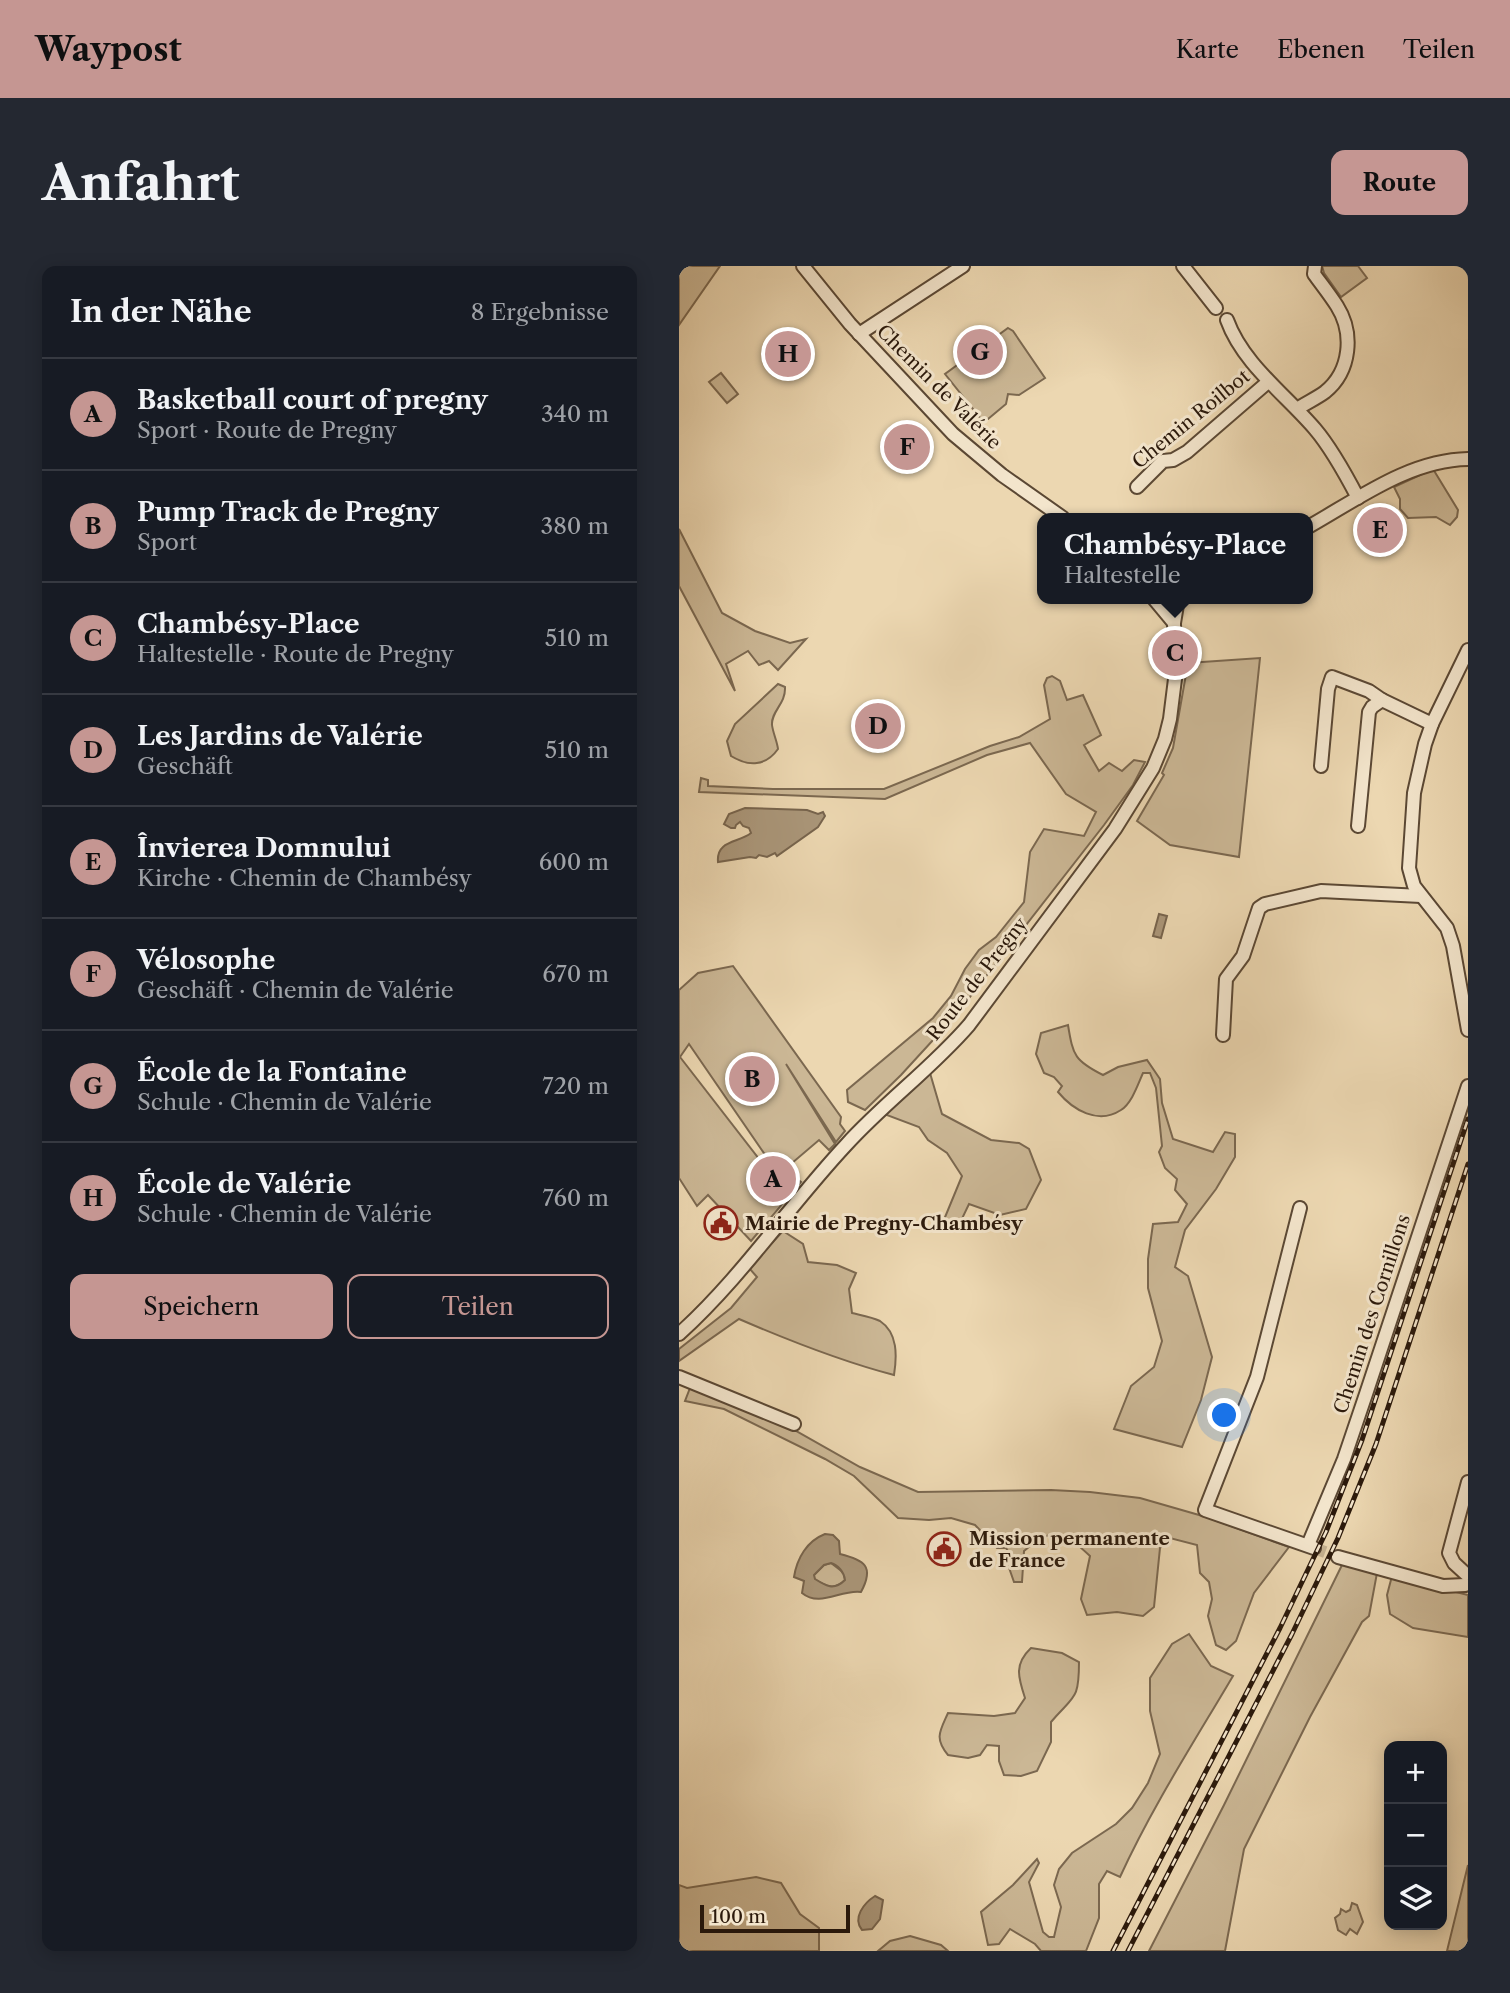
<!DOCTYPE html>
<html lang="de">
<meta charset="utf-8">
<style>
:root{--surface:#171b24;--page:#242831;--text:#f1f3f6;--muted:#9ea1a6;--line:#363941;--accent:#c59692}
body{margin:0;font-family:"Libre Caslon Text",serif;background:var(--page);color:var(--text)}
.controls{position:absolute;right:21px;bottom:21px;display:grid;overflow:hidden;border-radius:14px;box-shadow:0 4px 18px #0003}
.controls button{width:63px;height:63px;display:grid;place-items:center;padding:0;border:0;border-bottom:2px solid var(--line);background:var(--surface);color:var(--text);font:35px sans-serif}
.scale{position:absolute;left:21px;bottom:18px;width:150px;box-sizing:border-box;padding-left:7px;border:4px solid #2b190b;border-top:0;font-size:19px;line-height:24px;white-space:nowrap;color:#2b190b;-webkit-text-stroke:5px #f3e5cc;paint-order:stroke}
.you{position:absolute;left:546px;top:1150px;width:24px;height:24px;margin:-18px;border:5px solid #fff;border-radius:50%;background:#1a73e8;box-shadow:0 0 0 10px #1a73e833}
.badge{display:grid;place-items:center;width:46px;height:46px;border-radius:50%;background:var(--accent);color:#111;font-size:23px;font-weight:700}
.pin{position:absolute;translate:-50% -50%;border:4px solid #fff;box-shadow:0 2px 7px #0006}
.popup{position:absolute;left:358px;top:247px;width:276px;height:91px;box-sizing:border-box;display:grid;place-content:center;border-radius:14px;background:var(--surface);filter:drop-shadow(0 2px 5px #0005);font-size:23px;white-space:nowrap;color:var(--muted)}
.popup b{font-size:26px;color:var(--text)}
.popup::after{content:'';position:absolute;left:50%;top:100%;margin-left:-14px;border:14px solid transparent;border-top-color:var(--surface)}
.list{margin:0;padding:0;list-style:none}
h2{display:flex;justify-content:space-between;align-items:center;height:91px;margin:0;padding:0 28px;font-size:30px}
h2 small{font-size:23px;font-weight:400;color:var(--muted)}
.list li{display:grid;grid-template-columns:46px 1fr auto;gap:21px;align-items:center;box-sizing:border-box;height:112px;padding:0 28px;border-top:2px solid var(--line)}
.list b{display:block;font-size:26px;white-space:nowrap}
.list p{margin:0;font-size:23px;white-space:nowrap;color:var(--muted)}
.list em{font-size:23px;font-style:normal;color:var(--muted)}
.actions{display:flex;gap:14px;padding:21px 28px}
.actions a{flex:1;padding:16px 0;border:2px solid var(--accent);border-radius:14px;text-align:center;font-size:24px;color:var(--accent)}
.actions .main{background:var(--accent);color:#111}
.icon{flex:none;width:38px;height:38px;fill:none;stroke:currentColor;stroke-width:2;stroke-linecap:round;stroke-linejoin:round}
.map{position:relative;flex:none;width:789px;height:1685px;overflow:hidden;border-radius:14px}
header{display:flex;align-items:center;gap:42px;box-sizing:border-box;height:98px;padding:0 35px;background:var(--accent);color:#111}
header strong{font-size:33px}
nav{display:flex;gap:38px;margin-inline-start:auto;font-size:24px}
.intro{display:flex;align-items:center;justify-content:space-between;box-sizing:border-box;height:168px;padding:0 42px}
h1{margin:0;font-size:49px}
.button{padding:18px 32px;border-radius:14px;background:var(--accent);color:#111;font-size:24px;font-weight:700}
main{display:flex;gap:42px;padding:0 42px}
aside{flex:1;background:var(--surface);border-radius:14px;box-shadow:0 4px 18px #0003}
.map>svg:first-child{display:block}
</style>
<header>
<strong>Waypost</strong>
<nav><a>Karte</a><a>Ebenen</a><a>Teilen</a></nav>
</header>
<div class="intro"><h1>Anfahrt</h1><a class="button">Route</a></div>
<main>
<aside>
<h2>In der Nähe<small>8 Ergebnisse</small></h2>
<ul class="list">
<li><span class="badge">A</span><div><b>Basketball court of pregny</b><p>Sport · Route de Pregny</p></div><em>340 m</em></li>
<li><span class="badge">B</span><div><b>Pump Track de Pregny</b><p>Sport</p></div><em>380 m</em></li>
<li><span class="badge">C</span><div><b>Chambésy-Place</b><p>Haltestelle · Route de Pregny</p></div><em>510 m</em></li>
<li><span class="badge">D</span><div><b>Les Jardins de Valérie</b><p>Geschäft</p></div><em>510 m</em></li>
<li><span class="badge">E</span><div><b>Învierea Domnului</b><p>Kirche · Chemin de Chambésy</p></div><em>600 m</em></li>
<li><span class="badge">F</span><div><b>Vélosophe</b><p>Geschäft · Chemin de Valérie</p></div><em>670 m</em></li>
<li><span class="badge">G</span><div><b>École de la Fontaine</b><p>Schule · Chemin de Valérie</p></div><em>720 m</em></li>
<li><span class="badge">H</span><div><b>École de Valérie</b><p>Schule · Chemin de Valérie</p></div><em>760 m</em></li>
</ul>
<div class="actions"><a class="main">Speichern</a><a>Teilen</a></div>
</aside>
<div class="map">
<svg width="789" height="1685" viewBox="0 0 789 1685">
<rect width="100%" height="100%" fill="#ecd7b1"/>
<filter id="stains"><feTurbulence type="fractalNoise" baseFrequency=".00286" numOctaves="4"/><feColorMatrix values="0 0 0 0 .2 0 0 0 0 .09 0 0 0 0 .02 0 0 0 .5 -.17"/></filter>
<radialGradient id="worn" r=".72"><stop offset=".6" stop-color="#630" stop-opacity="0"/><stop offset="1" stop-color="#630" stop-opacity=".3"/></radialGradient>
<g fill="#cbb795" stroke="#7b6850" stroke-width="2" fill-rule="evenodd">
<path d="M0,0H41L0,59Z"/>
<path d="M643,0H679L688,12L662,31L645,7Z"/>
<path d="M329,62L334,65L366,112L340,129L329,128L327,138L309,153H302L266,108Z"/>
<path d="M42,107L59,128L48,137L30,116Z"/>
<path d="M754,203L779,244L778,251L771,259L757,251L729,252L721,243V233L715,221Z"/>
<path d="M0,263L43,347L76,365L111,377L127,373L99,404L90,395L80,399L69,385L47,398L56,425L0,320Z"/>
<path d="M581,392L560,591L491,579L458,555L485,509L483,507L494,482L509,397Z"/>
<path d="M373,410L381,415L388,434L404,429L422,469L405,479L420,505L430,497L443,505L455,494L466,496L454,519L425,559L276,750L222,809L186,844L169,836L168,824L254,752L272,730L286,703L300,684L317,671L345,636L351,586L365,563L405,570L417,546L387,528L351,477L308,489L206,533L20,526L22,512L29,514V520L94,523H205L311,480L340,471L371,453L365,419L368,412Z"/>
<path d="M99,418L106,421C107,438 92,445 93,459C94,467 98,475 99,483C87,500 70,501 52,490L48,475L56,458Z"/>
<path d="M54,700L162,851L161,858L166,865L157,876L107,798L156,878L150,884L140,874L113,897L118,913L122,916L72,975L29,929L18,940L0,912V724L19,707ZM10,778L91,896L87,902L1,791Z"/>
<path d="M389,759C394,790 396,795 424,809L439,801L468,794L481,813L483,837L494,873L534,886L546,866L556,868V891L537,923L506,964L496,1001L509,1010L533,1091L522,1134L503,1181L435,1163L452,1120L475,1101L483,1075L469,1022V993L474,958L499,956L508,938L496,924L498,913L486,902L480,886L483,880L477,822L471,807H464C459,818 453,837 442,844C419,859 394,844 379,826L383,820L375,811L365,807L357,788L362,767Z"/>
<path d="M251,807L263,848L312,874L340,877L350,883L362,914L347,943L321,949L290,938L280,959L264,956L283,910L268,887L249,874L240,861L205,848Z"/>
<path d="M104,965L124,978L129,996L158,999L177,1007L170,1023L173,1047C181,1049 193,1051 201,1055C219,1067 218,1090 215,1109C161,1095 111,1075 60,1053L0,1095V1083L52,1042L78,1011L70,1002Z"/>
<path d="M11,1122L117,1165L181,1201L239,1226L372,1224L411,1226L461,1232L527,1251L610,1281L575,1327L557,1375L547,1384L537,1379L529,1350L533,1333L530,1316L521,1307L518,1279L491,1272L481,1282L475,1341L464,1350L438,1346L408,1349L402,1333L411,1290C384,1265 375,1259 345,1285L343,1316H335L328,1296L330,1287L327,1282H318L296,1259L272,1252L250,1254L219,1252L175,1210L146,1193L45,1143L6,1135Z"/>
<path d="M152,1297L165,1307L166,1314C155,1325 147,1320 135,1313V1309L145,1299Z"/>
<path d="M664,1297L698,1307L690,1350L683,1356L631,1451L565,1583L546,1685H470L545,1539Z"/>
<path d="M713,1310L789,1329V1371L734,1362L711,1348L708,1329Z"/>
<path d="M510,1368L532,1400L554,1410C515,1476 473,1541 441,1611L428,1605L420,1618V1652L407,1685H362L356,1678L331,1663L320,1678L309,1679L302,1646L334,1619L358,1593L360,1597L350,1616L364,1666L370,1671H375L382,1641L375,1619L380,1603L393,1587L437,1558L453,1542L469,1517L481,1488L471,1445V1412L493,1378Z"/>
<path d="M352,1382L383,1387L400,1396C400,1435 395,1429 372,1456V1476L358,1505L342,1510L325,1509L320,1495V1480L308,1479L301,1489L289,1492L269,1489C255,1472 261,1465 269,1447L315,1450L336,1447L346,1432C339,1411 335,1398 352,1382Z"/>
<path d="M789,1599V1685H768Z"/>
<path d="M77,1611L102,1617L121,1648L140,1662V1685H0V1619L8,1622Z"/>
<path d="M673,1637L678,1639L684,1656L678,1668L671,1663L667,1669L659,1664L656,1652L661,1648L662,1643L667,1646L671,1644Z"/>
<path d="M231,1670L262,1679L269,1685H199L211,1675Z"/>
</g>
<g fill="#aa9679" stroke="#77644d" stroke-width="2" fill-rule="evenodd">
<path d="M66,542L128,544L139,548L144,546L146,550L139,561L98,590L96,587L88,591L80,589L77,592L71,591L39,596C37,574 60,577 72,567L70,562L64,560L61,556L57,559L56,562H52L45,558L50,548Z"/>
<path d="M480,648L488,650L482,672L474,670Z"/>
<path d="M146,1268L154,1269L160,1275L161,1288C185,1294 196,1300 182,1326C162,1323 141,1342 123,1327L125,1315L115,1311C118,1292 128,1275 146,1268ZM152,1297C159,1299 165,1306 166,1314C155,1325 147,1320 136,1313L135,1309L145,1299Z"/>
<path d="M196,1630L204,1634L201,1653L193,1663L183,1664C173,1652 185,1637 196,1630Z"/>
</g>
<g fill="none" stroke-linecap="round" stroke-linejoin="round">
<path stroke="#c5b190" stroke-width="12" stroke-dasharray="12 6" stroke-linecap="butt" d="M635,1282L659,1291"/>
<defs>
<g id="minor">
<path d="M124,0L171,58L274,168L323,209L384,252"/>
<path d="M504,0L537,42"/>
<path d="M548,54C564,98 606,128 636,163C653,183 667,209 679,232"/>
<path d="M180,68L284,0"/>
<path d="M618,143C627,137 638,132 646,126C672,105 675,67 658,40C651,29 643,19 635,8L636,0"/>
<path d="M458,221L484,195L494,194L508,186L589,116"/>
<path d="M629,261C679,233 730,194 789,193"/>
<path d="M475,333L495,357"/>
<path d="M789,384L753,458L746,478L735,527L730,602L735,620L768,662L774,680L789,764"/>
<path d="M642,500L649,423L653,411L690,425L703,434L753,458"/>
<path d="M679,560L690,446L693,441L703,434"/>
<path d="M544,769L547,713L564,690L580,642L586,638L642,625L742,630"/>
<path d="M621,942L578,1111L526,1244L635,1282"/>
<path d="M0,1068C63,1011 110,940 167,879C206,836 253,802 290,759L436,563L474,502L486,473L491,453L496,413L495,357L499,333"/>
<path d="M0,1111L115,1158"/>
<path d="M629,1279L665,1193L687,1128L789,820"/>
<path d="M659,1291L764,1320L786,1319"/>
<path d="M787,1308L775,1297L770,1287L789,1216"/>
</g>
</defs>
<use href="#minor" stroke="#5b4834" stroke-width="16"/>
<use href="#minor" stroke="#f3e5cc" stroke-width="12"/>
<defs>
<g id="rail">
<path d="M434,1685L601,1362L647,1266L683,1174L789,853"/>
<path d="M449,1685L613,1368L659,1272L697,1178L789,898"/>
</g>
</defs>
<use href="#rail" stroke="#2b190b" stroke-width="5"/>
<use href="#rail" stroke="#f3e5cc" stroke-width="2.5" stroke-dasharray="8" stroke-linecap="butt"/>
</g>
<defs>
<symbol id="civic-ring" viewBox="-11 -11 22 22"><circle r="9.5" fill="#f3e5cc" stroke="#8f2418" stroke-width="1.5"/><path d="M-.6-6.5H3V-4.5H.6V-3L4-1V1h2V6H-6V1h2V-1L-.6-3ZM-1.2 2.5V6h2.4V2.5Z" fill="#8f2418"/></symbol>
</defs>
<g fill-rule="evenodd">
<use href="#civic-ring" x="23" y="938" width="38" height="38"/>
<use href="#civic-ring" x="246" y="1264" width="38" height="38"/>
</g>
<g text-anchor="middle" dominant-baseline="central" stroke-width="6" stroke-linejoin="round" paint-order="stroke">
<g font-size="19" fill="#2b190b" stroke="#f3e5cc">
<text transform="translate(260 121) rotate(45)">Chemin de Valérie</text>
<text transform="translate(512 153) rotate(-39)">Chemin Roilbot</text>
<text transform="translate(298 713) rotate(-52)">Route de Pregny</text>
<text transform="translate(693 1048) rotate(-72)">Chemin des Cornillons</text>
</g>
<g font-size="19" font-weight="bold" fill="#2b190b" stroke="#f3e5cc" text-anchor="start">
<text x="66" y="957">Mairie de Pregny-Chambésy</text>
<text x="290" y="1272">Mission permanente<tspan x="290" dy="22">de France</tspan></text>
</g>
</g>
<rect width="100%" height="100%" filter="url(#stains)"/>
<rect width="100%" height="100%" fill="url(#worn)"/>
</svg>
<div class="controls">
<button>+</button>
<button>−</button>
<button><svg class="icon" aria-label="layers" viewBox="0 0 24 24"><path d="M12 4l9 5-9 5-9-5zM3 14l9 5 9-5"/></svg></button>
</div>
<div class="scale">100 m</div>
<div class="you"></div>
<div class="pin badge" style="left:94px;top:913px">A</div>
<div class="pin badge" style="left:73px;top:813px">B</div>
<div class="pin badge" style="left:496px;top:387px">C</div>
<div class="popup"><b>Chambésy-Place</b>Haltestelle</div>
<div class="pin badge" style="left:199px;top:460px">D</div>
<div class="pin badge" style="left:701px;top:264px">E</div>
<div class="pin badge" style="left:228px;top:181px">F</div>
<div class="pin badge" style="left:301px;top:86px">G</div>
<div class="pin badge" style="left:109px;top:88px">H</div>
</div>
</main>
